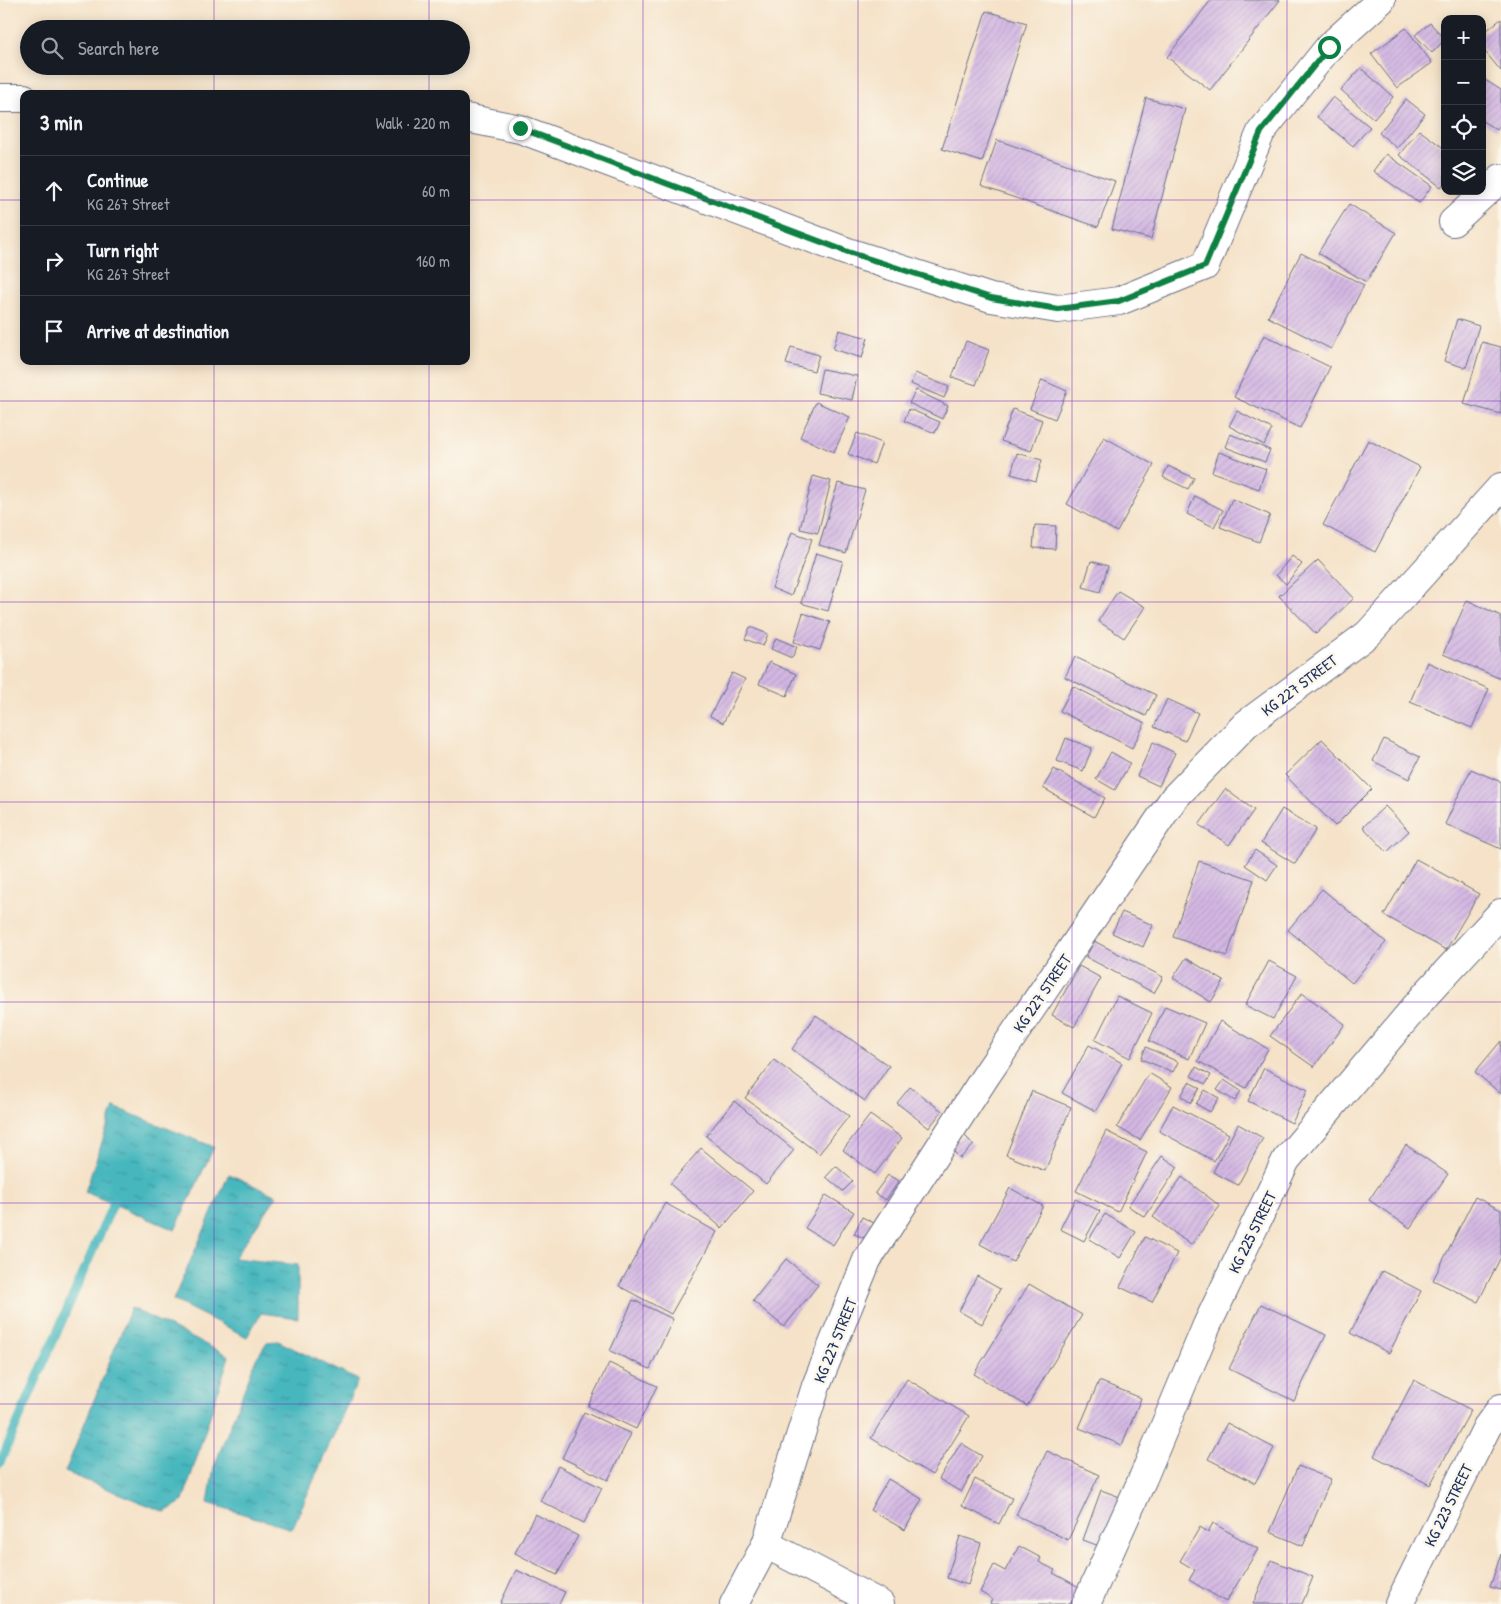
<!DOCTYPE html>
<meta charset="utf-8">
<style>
:root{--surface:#171b24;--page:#242831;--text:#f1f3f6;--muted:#9ea1a6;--line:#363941}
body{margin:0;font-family:"Patrick Hand",sans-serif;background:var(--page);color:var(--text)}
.controls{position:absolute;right:15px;top:15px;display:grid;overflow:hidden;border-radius:10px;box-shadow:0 2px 12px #0003}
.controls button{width:45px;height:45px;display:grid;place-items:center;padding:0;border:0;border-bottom:1px solid var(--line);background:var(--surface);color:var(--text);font:25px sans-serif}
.stop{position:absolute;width:15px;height:15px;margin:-11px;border:4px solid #0b8043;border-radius:50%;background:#fff}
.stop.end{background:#0b8043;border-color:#fff;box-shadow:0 1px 5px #0008}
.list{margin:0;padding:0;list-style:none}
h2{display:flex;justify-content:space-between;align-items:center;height:65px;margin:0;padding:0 20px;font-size:21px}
h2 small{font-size:16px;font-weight:400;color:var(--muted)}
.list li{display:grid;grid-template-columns:32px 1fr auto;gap:15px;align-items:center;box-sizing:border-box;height:70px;padding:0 20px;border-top:1px solid var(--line)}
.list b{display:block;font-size:19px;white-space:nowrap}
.list p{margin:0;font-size:16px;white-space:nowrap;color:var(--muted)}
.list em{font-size:16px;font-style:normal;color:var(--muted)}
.icon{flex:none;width:28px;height:28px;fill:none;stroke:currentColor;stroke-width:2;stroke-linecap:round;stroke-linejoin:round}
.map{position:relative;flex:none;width:1501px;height:1604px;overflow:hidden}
.search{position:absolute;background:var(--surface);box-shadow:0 2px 12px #0003;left:20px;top:20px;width:450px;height:55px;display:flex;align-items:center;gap:12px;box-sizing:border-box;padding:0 18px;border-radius:28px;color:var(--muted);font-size:19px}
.panel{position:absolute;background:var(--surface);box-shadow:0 2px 12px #0003;left:20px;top:90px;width:450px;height:275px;border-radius:10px}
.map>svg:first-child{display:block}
</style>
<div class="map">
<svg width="1501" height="1604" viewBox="0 0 1501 1604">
<defs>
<pattern id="water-ripples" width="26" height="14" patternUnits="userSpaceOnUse" patternTransform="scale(1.25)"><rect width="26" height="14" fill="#47b7be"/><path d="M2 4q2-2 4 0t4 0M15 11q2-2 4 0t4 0" fill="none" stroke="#3a959e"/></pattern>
<pattern id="building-hatch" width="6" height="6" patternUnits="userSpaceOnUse" patternTransform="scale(1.25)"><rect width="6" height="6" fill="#d4b8e3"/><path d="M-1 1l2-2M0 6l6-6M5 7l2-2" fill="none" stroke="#b59ec5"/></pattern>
</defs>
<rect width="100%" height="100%" fill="#fbf7ec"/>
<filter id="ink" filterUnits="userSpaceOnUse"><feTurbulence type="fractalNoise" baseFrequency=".02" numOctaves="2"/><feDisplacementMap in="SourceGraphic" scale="10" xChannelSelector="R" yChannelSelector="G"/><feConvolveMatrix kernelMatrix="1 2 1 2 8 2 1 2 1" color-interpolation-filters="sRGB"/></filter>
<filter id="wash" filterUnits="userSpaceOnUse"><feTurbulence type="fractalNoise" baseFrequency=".0096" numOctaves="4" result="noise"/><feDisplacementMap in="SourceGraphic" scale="20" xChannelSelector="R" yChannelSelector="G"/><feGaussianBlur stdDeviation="1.12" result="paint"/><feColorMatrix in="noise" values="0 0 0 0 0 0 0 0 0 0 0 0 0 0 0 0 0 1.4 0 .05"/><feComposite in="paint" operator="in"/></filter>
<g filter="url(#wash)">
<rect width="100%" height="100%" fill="#f5e2c8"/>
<g fill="url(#water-ripples)" stroke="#31738e">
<path d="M114,1107L214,1147L175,1230L85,1192Z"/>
<path d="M229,1174L277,1196L234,1258L298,1265V1318L261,1313L247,1337L173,1300Z"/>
<path d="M131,1308L229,1356L183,1501L165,1512L65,1472Z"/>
<path d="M278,1341L358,1380L292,1529L208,1503L214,1467L256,1359L267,1342Z"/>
</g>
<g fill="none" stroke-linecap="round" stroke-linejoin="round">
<path stroke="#47b7be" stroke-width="9" d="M0,1463L113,1204"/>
</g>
<g id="blocks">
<g fill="url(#building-hatch)">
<path d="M1211,0H1280L1210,90L1167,57Z"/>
<path d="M986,11L1027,23L982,162L942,149Z"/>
<path d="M1501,19V71L1482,48V34Z"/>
<path d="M1430,23L1445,39L1432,53L1415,35Z"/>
<path d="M1406,28L1432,63L1397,88L1371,54Z"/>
<path d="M1361,68L1393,97L1374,119L1341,90Z"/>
<path d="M1482,78L1501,90V123L1497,130L1482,121Z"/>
<path d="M1333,97L1370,127L1353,146L1317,117Z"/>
<path d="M1146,98L1185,109L1151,239L1112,229Z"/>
<path d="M1406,99L1425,114L1397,148L1379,133Z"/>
<path d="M1419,130L1445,149V182L1441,187L1399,155Z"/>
<path d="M997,140L1115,181L1098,227L981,186Z"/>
<path d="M1386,154L1432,186L1419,203L1373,171Z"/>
<path d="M1349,204L1396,233L1366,282L1318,253Z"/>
<path d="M1301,253L1364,285L1331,349L1268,317Z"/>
<path d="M1457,319L1479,326L1466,368L1444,361Z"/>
<path d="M839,330L868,338L862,358L833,349Z"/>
<path d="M1264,335L1330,367L1300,428L1234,397Z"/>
<path d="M966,341L989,350L976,385L952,377Z"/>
<path d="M1482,342L1501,347V414L1464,404Z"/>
<path d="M791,347L819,355L814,371L786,364Z"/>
<path d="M822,369L857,376L852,400L817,393Z"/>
<path d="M915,373L949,387L944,398L911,384Z"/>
<path d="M1042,380L1067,391L1055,419L1030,409Z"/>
<path d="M916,390L948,406L942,419L909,403Z"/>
<path d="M816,402L850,417L834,452L800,437Z"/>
<path d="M909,409L940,422L935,433L904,421Z"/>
<path d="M1013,409L1042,420L1031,451L1001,441Z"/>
<path d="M1237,411L1272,429L1264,445L1229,426Z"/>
<path d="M857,433L882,443L874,464L848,454Z"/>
<path d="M1230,434L1270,450L1265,462L1225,447Z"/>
<path d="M1104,437L1154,465L1117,532L1067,504Z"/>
<path d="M1368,440L1420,467L1375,552L1323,525Z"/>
<path d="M1219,452L1266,469L1259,489L1212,472Z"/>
<path d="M1017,453L1042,460L1036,481L1011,474Z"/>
<path d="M1168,466L1194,478L1188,489L1163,477Z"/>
<path d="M813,476L831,481L818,533L800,529Z"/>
<path d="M838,483L865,490L846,553L819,545Z"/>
<path d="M1195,496L1223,510L1214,527L1187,514Z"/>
<path d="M1232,499L1270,515L1259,542L1220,527Z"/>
<path d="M1035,525L1056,526L1055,549L1033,548Z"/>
<path d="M792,532L812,539L791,596L772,588Z"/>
<path d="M816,553L843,561L828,611L801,603Z"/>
<path d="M1292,556L1302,564L1286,584L1276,575Z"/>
<path d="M1318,560L1354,598L1316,634L1279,596Z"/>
<path d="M1091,561L1108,566L1100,592L1083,587Z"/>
<path d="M1118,591L1145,607L1124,638L1098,621Z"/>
<path d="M1467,600L1501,616V679L1443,654Z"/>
<path d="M803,613L830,622L820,650L794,642Z"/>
<path d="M750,627L768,634L763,646L745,639Z"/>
<path d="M776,638L797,647L792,658L771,649Z"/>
<path d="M1075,657L1156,695L1146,716L1065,677Z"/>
<path d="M769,662L796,674L787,696L759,684Z"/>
<path d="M1427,662L1489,689L1472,728L1410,702Z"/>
<path d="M732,673L745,679L723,723L710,716Z"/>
<path d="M1073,686L1145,723L1132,748L1060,711Z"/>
<path d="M1167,699L1198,713L1185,741L1154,727Z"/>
<path d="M1066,738L1092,748L1083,771L1057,761Z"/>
<path d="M1322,739L1372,789L1335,826L1285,775Z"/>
<path d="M1384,739L1420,757L1409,779L1373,761Z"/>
<path d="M1153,742L1175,753L1159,786L1137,776Z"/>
<path d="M1111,752L1130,763L1115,790L1096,779Z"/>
<path d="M1054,769L1105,798L1094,817L1043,788Z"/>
<path d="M1471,769L1501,782V849L1445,824Z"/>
<path d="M1225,789L1254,810L1229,845L1199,825Z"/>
<path d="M1385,806L1409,831L1387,852L1363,827Z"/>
<path d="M1282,809L1316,829L1295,864L1261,843Z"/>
<path d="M1255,850L1277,865L1267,880L1245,865Z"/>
<path d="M1416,859L1479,894L1446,950L1384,915Z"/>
<path d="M1199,861L1254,880L1227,956L1173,937Z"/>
<path d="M1322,889L1386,942L1352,983L1288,930Z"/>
<path d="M1122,912L1153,925L1143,947L1112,933Z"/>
<path d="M1094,941L1163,977L1154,993L1086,957Z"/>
<path d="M1186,958L1224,981L1211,1002L1173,978Z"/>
<path d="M1269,961L1297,976L1273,1019L1245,1005Z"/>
<path d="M1079,966L1101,978L1074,1027L1052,1015Z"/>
<path d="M1302,993L1345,1024L1314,1067L1270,1036Z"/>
<path d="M1117,996L1152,1013L1130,1058L1095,1040Z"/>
<path d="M1165,1006L1205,1023L1189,1059L1149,1041Z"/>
<path d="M816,1015L889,1066L865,1101L792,1049Z"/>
<path d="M1220,1021L1268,1049L1246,1088L1198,1061Z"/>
<path d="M1501,1041V1094L1475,1072Z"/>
<path d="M1089,1045L1122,1063L1096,1111L1062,1093Z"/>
<path d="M1146,1047L1178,1062L1173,1072L1141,1059Z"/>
<path d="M774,1060L849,1116L819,1154L745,1098Z"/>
<path d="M1196,1067L1211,1075L1206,1084L1191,1076Z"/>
<path d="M1264,1068L1308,1090L1292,1123L1248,1101Z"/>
<path d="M1149,1073L1172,1087L1140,1140L1117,1127Z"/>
<path d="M1224,1080L1241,1091L1235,1101L1217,1090Z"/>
<path d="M1189,1082L1200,1088L1191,1103L1181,1096Z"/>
<path d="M910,1087L942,1111L929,1128L897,1103Z"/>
<path d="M1205,1090L1219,1098L1210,1112L1196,1104Z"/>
<path d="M1032,1091L1071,1107L1045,1171L1006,1155Z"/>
<path d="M734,1101L794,1150L766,1184L706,1136Z"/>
<path d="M1173,1105L1229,1134L1214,1161L1159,1131Z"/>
<path d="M870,1115L902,1138L875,1174L843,1150Z"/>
<path d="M1238,1124L1263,1138L1238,1185L1213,1172Z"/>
<path d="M1106,1131L1147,1152L1118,1212L1076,1191Z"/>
<path d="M964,1135L974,1145L960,1158L950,1148Z"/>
<path d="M1406,1145L1448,1174L1410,1228L1369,1200Z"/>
<path d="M701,1148L753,1191L722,1228L670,1184Z"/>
<path d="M1162,1156L1178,1167L1145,1217L1128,1206Z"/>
<path d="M836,1166L853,1181L843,1191L826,1177Z"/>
<path d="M888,1175L899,1181L886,1200L875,1193Z"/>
<path d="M1182,1177L1220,1206L1191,1245L1153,1217Z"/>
<path d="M1010,1188L1043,1206L1013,1262L980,1244Z"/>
<path d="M826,1195L854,1212L833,1245L805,1228Z"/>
<path d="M1475,1197L1501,1210V1257L1478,1302L1433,1280Z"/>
<path d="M1075,1199L1100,1211L1084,1241L1060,1229Z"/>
<path d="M665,1203L717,1232L671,1314L619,1286Z"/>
<path d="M1105,1214L1136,1232L1120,1258L1089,1239Z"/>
<path d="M862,1217L874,1223L867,1239L854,1234Z"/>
<path d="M1145,1237L1177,1253L1152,1302L1120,1287Z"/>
<path d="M786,1259L818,1285L784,1327L753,1301Z"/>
<path d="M1382,1271L1421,1291L1389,1353L1350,1333Z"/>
<path d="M977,1276L1000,1289L982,1324L959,1311Z"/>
<path d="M1029,1284L1082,1315L1027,1406L974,1374Z"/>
<path d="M633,1300L673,1319L650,1369L610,1351Z"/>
<path d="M1261,1304L1326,1335L1294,1401L1229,1369Z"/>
<path d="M609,1363L657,1386L636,1429L588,1406Z"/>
<path d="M907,1379L969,1416L932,1475L871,1438Z"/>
<path d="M1414,1380L1471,1410L1430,1485L1374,1456Z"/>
<path d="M1099,1381L1141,1398L1122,1445L1079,1428Z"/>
<path d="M584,1412L631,1434L608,1480L562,1458Z"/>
<path d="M1227,1423L1274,1448L1255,1483L1208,1459Z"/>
<path d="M961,1443L982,1456L961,1492L939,1479Z"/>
<path d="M1047,1451L1099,1475L1068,1540L1016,1515Z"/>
<path d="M558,1466L602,1488L584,1523L540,1501Z"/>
<path d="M1298,1466L1331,1479L1303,1546L1270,1532Z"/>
<path d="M888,1479L922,1499L905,1530L870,1510Z"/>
<path d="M975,1479L1012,1498L999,1524L962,1506Z"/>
<path d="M1101,1490L1120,1497L1102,1547L1083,1540Z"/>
<path d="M535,1514L578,1536L557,1575L515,1553Z"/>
<path d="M1213,1523L1258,1549L1226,1602L1189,1580L1195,1570L1180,1561L1200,1527L1208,1532Z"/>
<path d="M960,1536L981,1543L968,1585L947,1578Z"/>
<path d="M1019,1546L1041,1558L1039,1562L1055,1570L1053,1573L1079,1587L1070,1604H990L992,1599L980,1592L994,1565L1005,1571Z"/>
<path d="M1501,1554V1590L1490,1587Z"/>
<path d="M1271,1560L1313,1577L1302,1604H1253Z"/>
<path d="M516,1570L565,1592L559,1604H500Z"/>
</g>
</g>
</g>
<g filter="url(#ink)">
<use href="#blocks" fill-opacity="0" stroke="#676e83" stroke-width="1"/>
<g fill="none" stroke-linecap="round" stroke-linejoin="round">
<defs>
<g id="minor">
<path d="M0,98H24"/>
<path d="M466,118L520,129L848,252L991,298L1058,309L1119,301L1205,266L1261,132L1329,47L1381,0"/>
<path d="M1453,222L1501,178"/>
<path d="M766,1544L880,1604"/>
<path d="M734,1604L766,1544L816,1386L867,1260L985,1077L1174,798L1246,724L1368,634L1501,487"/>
<path d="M1086,1604L1143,1478L1207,1325L1286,1160L1428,992L1501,913"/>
<path d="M1399,1604L1487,1427L1501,1408"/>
</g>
</defs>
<use href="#minor" stroke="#676e83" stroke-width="30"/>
<use href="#minor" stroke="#fff" stroke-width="28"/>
</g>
</g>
<g fill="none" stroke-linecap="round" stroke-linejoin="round" filter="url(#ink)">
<path stroke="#0b8043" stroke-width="6" d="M520,128L848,252L991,298L1058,309L1119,301L1205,266L1261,132L1329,47"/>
</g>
<path fill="none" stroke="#7b2cbf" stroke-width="1" stroke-opacity="0.55" d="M214,0V29M429,0V29M643,0V1604M858,0V1604M1072,0V1604M1287,0V1604M214,66V94M429,66V94M0,200H24M466,200H1501M214,361V1604M429,361V1604M0,401H1501M0,602H1501M0,802H1501M0,1002H1501M0,1203H1501M0,1404H1501"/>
<g text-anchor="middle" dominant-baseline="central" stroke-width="5" stroke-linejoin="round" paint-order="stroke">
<g font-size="16" fill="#1b2f5e" stroke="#fbf7ec">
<text transform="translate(1299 685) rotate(-37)">KG 227 STREET</text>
<text transform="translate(1042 993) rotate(-56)">KG 227 STREET</text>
<text transform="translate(1252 1232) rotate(-64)">KG 225 STREET</text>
<text transform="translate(835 1340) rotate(-68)">KG 227 STREET</text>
<text transform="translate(1448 1505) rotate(-64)">KG 223 STREET</text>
</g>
</g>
</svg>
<div class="controls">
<button>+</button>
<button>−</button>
<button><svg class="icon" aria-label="locate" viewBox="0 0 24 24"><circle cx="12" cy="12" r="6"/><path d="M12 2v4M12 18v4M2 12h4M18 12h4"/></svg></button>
<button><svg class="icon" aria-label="layers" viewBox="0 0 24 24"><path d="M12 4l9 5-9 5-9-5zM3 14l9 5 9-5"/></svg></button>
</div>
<div class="stop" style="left:1329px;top:47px"></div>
<div class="stop end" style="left:520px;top:128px"></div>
<div class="search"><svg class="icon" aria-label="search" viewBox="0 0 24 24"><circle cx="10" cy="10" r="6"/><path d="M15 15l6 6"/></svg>Search here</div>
<section class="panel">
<h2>3 min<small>Walk · 220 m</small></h2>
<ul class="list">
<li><svg class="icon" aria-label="ahead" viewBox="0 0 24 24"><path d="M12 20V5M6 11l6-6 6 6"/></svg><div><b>Continue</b><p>KG 267 Street</p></div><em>60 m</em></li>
<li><svg class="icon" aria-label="right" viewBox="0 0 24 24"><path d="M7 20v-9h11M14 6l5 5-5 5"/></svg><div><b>Turn right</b><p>KG 267 Street</p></div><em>160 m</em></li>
<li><svg class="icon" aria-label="arrive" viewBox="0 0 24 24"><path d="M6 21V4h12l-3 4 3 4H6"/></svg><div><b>Arrive at destination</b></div></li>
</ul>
</section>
</div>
